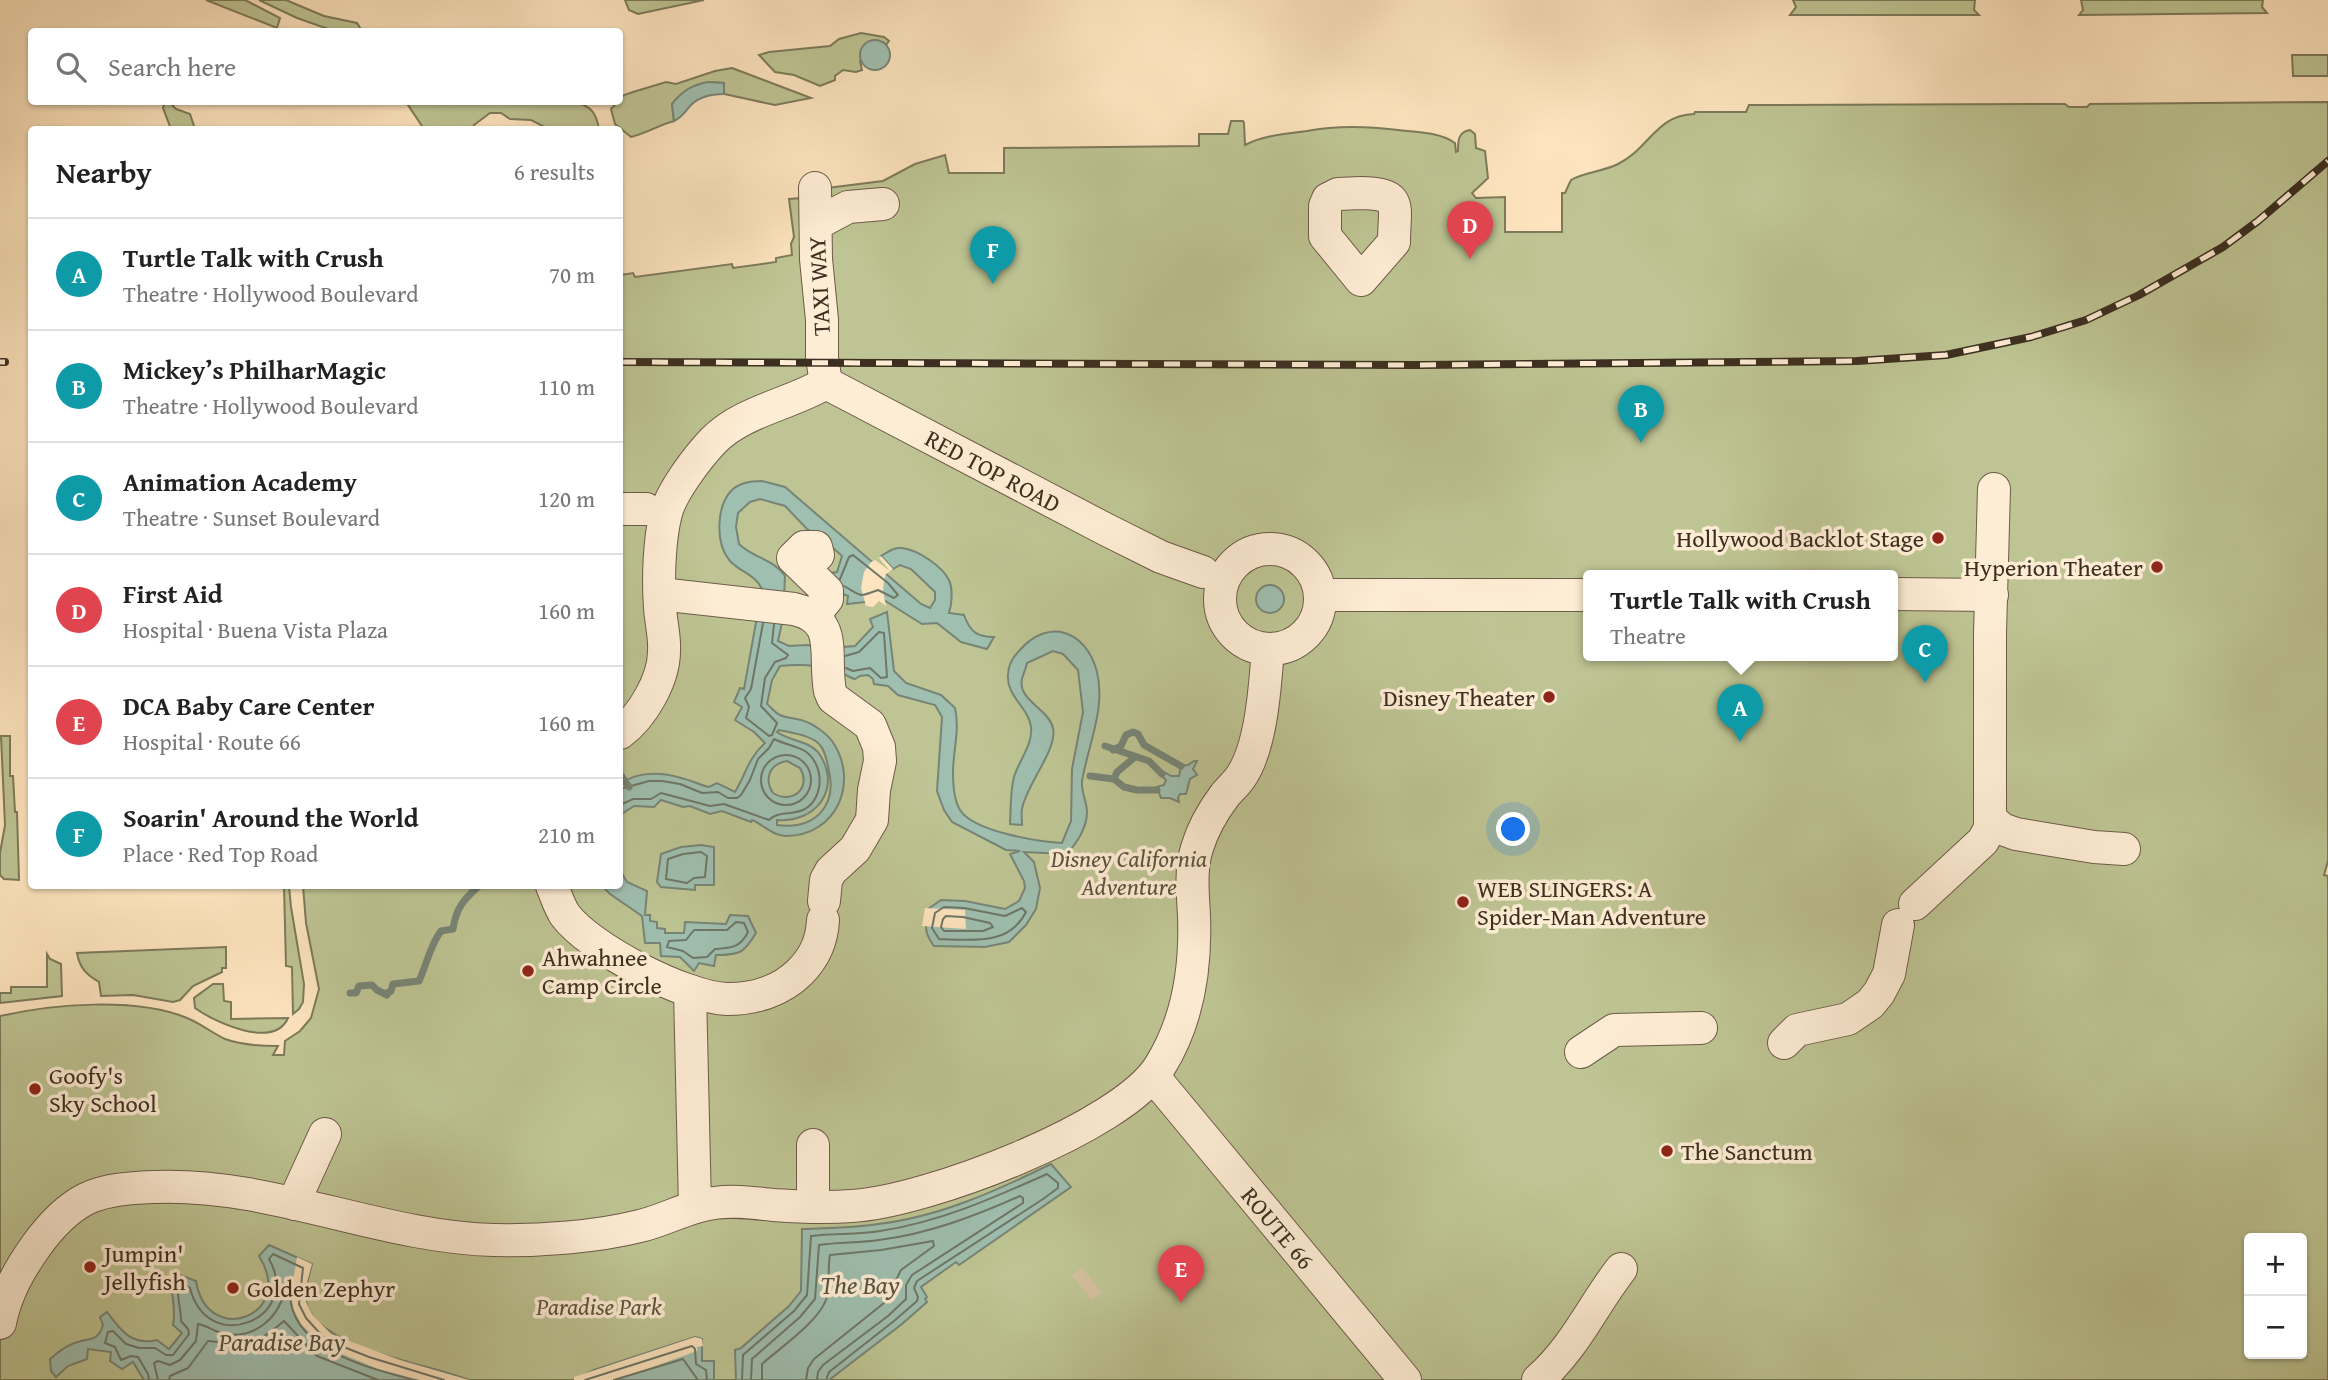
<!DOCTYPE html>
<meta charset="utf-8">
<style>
:root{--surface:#fff;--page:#f2f2f2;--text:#222;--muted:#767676;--line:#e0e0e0;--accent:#ea580c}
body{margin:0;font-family:"Gentium Book Plus",serif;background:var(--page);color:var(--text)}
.controls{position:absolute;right:21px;bottom:21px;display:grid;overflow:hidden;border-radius:7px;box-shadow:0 2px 5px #0004}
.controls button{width:63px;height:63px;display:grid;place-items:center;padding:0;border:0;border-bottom:2px solid var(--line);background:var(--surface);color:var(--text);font:35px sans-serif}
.you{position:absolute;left:1514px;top:830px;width:24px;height:24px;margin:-18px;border:5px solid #fff;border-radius:50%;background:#1a73e8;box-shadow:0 0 0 10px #1a73e833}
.badge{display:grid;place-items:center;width:46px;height:46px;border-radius:50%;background:var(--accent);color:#fff;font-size:23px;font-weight:700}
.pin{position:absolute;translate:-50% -58px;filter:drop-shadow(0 2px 4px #0008)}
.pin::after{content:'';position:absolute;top:37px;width:24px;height:21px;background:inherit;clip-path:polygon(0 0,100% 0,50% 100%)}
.popup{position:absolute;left:1583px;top:570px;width:315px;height:91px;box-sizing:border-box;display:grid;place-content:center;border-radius:7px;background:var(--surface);filter:drop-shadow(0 2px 5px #0005);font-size:23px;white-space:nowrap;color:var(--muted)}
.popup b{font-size:26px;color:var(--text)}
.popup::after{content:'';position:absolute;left:50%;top:100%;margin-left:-14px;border:14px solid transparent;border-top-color:var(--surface)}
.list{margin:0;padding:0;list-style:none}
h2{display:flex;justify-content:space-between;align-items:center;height:91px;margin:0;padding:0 28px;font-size:30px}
h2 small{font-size:23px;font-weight:400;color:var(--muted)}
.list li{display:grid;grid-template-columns:46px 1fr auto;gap:21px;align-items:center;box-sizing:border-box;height:112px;padding:0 28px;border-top:2px solid var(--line)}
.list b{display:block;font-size:26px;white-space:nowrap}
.list p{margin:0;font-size:23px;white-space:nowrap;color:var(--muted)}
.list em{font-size:23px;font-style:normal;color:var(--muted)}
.icon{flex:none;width:38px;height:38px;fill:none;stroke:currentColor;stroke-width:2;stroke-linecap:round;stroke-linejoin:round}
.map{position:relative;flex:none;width:2328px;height:1380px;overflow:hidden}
.search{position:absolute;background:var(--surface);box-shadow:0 2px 5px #0004;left:28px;top:28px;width:595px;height:77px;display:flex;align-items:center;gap:18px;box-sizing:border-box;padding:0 24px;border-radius:7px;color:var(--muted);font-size:26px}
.panel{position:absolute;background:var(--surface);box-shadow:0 2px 5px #0004;left:28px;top:126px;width:595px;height:763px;border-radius:7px}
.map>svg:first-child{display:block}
</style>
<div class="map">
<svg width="2328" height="1380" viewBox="0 0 2328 1380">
<rect width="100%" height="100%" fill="#fde4be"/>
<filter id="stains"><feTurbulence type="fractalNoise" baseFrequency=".00286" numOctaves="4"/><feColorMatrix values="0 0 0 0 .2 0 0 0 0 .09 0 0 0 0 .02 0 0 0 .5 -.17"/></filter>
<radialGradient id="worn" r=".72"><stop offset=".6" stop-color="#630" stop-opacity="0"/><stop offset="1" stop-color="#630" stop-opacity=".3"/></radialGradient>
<g fill="#bec493" stroke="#7d7a5a" stroke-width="2" fill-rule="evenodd">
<path d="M206,0H245L280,18L277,28Z"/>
<path d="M259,0H286L324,16L357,23L362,31H334L297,18Z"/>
<path d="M625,0H704L638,14L629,10Z"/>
<path d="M1793,0H1975L1974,10L1979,15H1790L1796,7Z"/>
<path d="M2081,0H2263L2262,7L2267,13L2079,15L2083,10Z"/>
<path d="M861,33L884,37L889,41L886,45L883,42L860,61L862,70L856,72L843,70L835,76V80L820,86L794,75L775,72L759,55L769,52L830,46L839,39Z"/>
<path d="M2292,55H2328V76H2293Z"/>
<path d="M732,68L811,98L775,105L724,94V83C701,81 687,86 672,104L674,121C659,125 647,133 631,137L615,124L611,109L624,95L633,92L666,82L676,84L715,71Z"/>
<path d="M165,102H169L176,109L190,114L195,129H171L163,108Z"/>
<path d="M406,102H576C592,107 596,113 599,129H549L531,120L510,119L501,113H490L474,125L473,129H424Z"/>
<path d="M2328,102V861L2324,875L2328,876V1380H0V1016C53,1004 136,997 187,1018C200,1023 212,1033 225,1039C241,1045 261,1046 278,1046L273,1055H284L285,1041L300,1031L311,1018L319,989L306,923L303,886H620V275L633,273L635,277L732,264L733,268L776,262V258L792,255L791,244L794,237L789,199L802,198L827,188L883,181L915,164L945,155L949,173H1004V148L1199,146V134H1228L1231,121H1243L1244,123L1245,145C1264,135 1286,134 1307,131C1338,125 1366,126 1398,130C1416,132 1439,132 1455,143L1456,152L1458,151C1458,141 1458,132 1470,130L1475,134L1476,148L1485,151L1488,178L1472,193L1476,198L1505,197V232H1562V193H1565L1571,180C1581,173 1605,171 1618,164C1649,149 1656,115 1694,114L1695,112H1746L1749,105L2065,104L2069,107H2087L2090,104ZM1588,576H1892V656H1588ZM2249,1238H2302V1354H2249Z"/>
<path d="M1,736H10V776H13L15,812H17L19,880L4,879L0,875V853L5,825Z"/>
<path d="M284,886H289L291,907L304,984L303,1002L299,1009L293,1014L292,967L286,966Z"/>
<path d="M226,947V968H222V972L193,986L180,1000L173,1002L133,995L101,996L99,982C87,975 80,969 77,953Z"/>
<path d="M47,954L50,959L61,964L62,996L0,1003V993H11V987H47Z"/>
<path d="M213,984H223L224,1001L231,1002V1019L288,1018C274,1050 214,1022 195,1008L194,998Z"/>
</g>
<g fill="#9fbfb0" stroke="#778576" stroke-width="2" fill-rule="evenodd">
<circle cx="875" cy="55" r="15"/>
<path d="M708,82L724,83V94C713,94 700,96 691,105C685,111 683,117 674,121L672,104C682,91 692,85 708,82Z"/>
<path d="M762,481L785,487L921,604L930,608L935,600V592L911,569L900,565L893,569L881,556C888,552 894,547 902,548C918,550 942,566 949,580C953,589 952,604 949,613L964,615C970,632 977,637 994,637L987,649L961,642L937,623L922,624L879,597L865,602L847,604L848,596L840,593L830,573L837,572L842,556L822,538L807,529L785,506L760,499L750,502L738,513L736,527L739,544C753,558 774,559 785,576L783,618L778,641L789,646L808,645L839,652L843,647L855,646L873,627L870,619L887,612L894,671L906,683L941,695L955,708C960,731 953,750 953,773C953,784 954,800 960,810C974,832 1037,841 1062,843L1071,821L1072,769L1083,712L1078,670L1063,654L1053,651L1027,663C1026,669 1023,674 1022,679C1017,700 1049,709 1053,728C1058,749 1026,785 1022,809C1021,814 1022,820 1022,825L1010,824C1011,808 1010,792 1014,777C1019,760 1033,745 1031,727C1029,708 1006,696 1008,675C1008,666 1013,657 1019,651C1048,617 1086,630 1097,672C1106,708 1088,746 1082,781C1081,792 1087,802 1087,812C1087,828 1076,845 1066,854L1024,852L1034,862L1040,888L1036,909L1026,925L1009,942L985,947L934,946C924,933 925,926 928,909L941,900L965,901L1005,909L1019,901L1025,888L1024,881L1010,854L1020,851L1006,850L952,822L944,810L937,791L942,717L935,705L898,695L888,686L874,684L873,679L868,675L860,676L855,679C848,677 841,672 834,670C817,665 797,664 780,666L772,680L767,704C771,707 775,713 780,715C786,718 794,718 801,720C812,723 825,732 832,741C860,781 837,836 786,836C773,836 764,825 752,820L751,822L722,811L710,814L690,806L683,807L661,800L654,807L634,806L620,815V784C637,771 662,772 681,778C691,780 699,785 709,787L717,783L735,792C747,772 747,760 765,743L754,732L735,720L742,707L734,702L740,688L744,689L762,589C756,575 740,572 730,561C715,544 716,506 732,490C740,482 752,481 762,481ZM779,730C791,733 812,735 820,745C826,752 827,762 829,771C837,807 814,830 777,825V820C815,823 842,790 820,755C810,740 791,742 777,732ZM787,761L800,768C812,788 792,805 773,793C764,779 769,764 787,761Z"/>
<circle cx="1270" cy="599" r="14"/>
<path d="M1194,761H1197L1193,769L1197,775L1190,779L1186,794H1180L1178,798L1179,802L1170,798H1161L1157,787L1164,785L1166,780L1160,774L1164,772L1171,776H1179L1181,766L1188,765Z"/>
<path d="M701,845L714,847V885H695V890L661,887L657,882L661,854L681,847Z"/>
<path d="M620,870L627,882L647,891L645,915H650V921L657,922V928L665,929V933H684L685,922L726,924L730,915L748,916L756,933C744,953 740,955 716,955L714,966L699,963L694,971L680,957L661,956L660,943H645L642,916L610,894L602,886H620Z"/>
<path d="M1051,1164L1071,1187L959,1265L956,1262L921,1287L927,1297L925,1299L927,1302L902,1324L829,1380H736L735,1350L741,1348L789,1306L801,1291L802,1229C827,1228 853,1228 878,1224C939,1217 996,1191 1051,1164Z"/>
<path d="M269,1245L312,1264C309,1276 304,1290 306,1301C315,1349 431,1364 469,1380H144L133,1362L122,1369L110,1361L111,1352L88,1349L87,1359L68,1366L56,1377L51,1371L50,1359C58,1352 70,1343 81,1341C93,1338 98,1340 103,1325L100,1317L107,1312C121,1331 132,1346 157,1340L169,1349L182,1333L173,1325C177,1307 169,1290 172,1272L196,1281C207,1349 297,1316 259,1256Z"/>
<path d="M695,1337L702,1339V1361H714V1380H574L594,1370Z"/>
</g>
<g fill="#fde4be">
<path d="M881,556L893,569L886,574L884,580L883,591L886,606L879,601L873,607L866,606L861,588L864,572L871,562L875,560L890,571L879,558Z"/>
<path d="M925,908L965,910L966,929L922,926Z"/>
<path d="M297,1257L312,1264L306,1286V1302L312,1314L331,1334L400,1360L469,1380H420L378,1369L335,1351L315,1338L301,1324L293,1308L291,1293Z"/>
<path d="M695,1337L702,1339L703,1346L697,1347V1351L650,1368L613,1380H574V1377Z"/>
</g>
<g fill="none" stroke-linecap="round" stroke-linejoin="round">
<g stroke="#6e7768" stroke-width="2">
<path d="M840,579L849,557L853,555L888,583L898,595L894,598L878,590C857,598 862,596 844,586"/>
<path d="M763,623L751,689L745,698L749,707L746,718L769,736L772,735L777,723L761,706L765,678L775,662L786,658L788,655L772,643L774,624"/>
<path d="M845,656L859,652L879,632L884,633L887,677L881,678L870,668L853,671L846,668"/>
<circle cx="786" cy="780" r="25"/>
<path d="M620,789L649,781H662L680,784L702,793L718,792L728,798H737L741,795L750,780L758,759L769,748L774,739C784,744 796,746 805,751C824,764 825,797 805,809C792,816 779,810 769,820L724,804L710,806L661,793L651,799H633L620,805"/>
<path d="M701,852L707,856L705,877L694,878L687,883L666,879L668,859L683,854Z"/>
<path d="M944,907L964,908L1005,916L1022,908L1026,912C1009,946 972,940 939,939L932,928L935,913Z"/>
<path d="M946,916L963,917L990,923L993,927L983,931H944L941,927L943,919Z"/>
<path d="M736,922L744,923L748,932C740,948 731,948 715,949L707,957L693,958L683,951L667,947L669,941L686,940L694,930H727Z"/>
<path d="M149,1380L148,1374L138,1357L131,1356L121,1360L115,1347L105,1343L108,1332L113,1331L126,1344L139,1348H155L166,1355H173L189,1334L188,1329L181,1321C181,1309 177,1298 178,1287L181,1284L190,1288C208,1358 303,1318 269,1259L273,1254L303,1268L299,1304L306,1318L326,1340L369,1357L444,1380"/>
<path d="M158,1380L154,1363L158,1361L170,1365L180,1360L196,1341L198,1324C206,1325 215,1332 224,1334C253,1339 277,1320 284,1293L287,1291L290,1293C290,1350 370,1368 414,1380"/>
<path d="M169,1380L170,1376L188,1368L208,1341C247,1346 253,1347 284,1321L317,1356L378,1380"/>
<path d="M585,1380L692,1346L695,1349L696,1364L706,1370L707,1380"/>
<path d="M614,1380L683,1359L698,1380"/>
<path d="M742,1380L743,1355L794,1311L807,1295L811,1236C834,1233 857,1235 880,1231C940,1222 993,1198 1047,1174L1058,1183V1188L1043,1199L917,1281L914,1288L918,1297L917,1301L894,1321L829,1372L826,1380"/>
<path d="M751,1380L752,1359L800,1317L815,1299L819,1245C839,1242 859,1243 879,1240C928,1234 975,1216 1020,1196L1023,1198V1203L912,1275L906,1285V1299L888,1316L823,1365L818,1372L817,1380"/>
<path d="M762,1380V1364C781,1347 817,1323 826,1300C831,1286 827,1269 830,1255L881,1250L933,1241L934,1246L901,1270L896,1280L894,1295L814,1359L808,1368L806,1380"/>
</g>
<g stroke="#778576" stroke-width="7">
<path d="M1105,746L1149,761L1162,774"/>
<path d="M1113,750L1121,746L1126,735L1133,732L1138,734L1144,745L1181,766"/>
<path d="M620,774L629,787"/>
<path d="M1090,776L1114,779L1124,787L1137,790H1157"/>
<path d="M1114,779L1117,772L1135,757"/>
<path d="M350,993H356L359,986L372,985L377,990L387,995"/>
<path d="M385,994L391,991L393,984L419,981C427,964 430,945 441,931L453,929C456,908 464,899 479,886"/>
</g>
<path stroke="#d6c09e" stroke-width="32" stroke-dasharray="32 16" stroke-linecap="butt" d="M1082,1288L1092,1280"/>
<defs>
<g id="minor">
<path d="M815,188L816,259L822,320V358L826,383"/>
<path d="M1361,193C1404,194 1394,205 1394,242L1361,280L1325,236V206L1328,199L1338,194Z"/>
<path d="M816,224L848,207L883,204"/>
<path d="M826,383L1105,529L1161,557L1203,572"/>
<path d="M620,509H646"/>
<circle cx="1270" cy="599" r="50"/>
<path d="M660,594L794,609C840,620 823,655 830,691L833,698L870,725L879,747L880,761L874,790L872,820L855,849L831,871L826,880L824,901"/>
<path d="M1892,594L1992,595"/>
<path d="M1320,595H1588"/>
<path d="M814,615L827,599V591L793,558L804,547H816L818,555"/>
<path d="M620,733C642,717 664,680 664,651C665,637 661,623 660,608C658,580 659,540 666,513C672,491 697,458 713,441C742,411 791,404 826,383"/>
<path d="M1991,819L2002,829L2016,834L2094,847L2124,849"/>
<path d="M552,886C556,895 559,906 565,915C590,949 686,998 727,999C754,999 781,991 800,972C815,957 822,941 823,920"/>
<path d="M1915,904L1983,841L1990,828V633L1994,489"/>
<path d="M690,991L695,1207"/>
<path d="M1784,1043L1797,1030L1848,1019L1870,1004L1879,993L1889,974L1898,925"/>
<path d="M1581,1052L1614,1030L1701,1028"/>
<path d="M1153,1076L1405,1380"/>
<path d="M813,1145V1207"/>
<path d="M295,1204L298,1193L325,1134"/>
<path d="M0,1323C6,1293 19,1270 36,1246C49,1228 66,1209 86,1199C107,1189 132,1188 154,1187C270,1182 379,1237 494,1240C540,1241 596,1237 640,1226C666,1220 688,1206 714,1203C735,1200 754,1203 774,1205C800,1207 826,1208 852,1206C925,1202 1122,1128 1160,1066C1188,1021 1196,968 1194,916C1193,894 1190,870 1197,848C1203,828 1213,811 1225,795C1231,788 1238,782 1242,775C1262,744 1265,685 1268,649"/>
<path d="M1538,1380C1576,1346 1591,1308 1621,1269"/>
</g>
</defs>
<use href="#minor" stroke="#6c5c48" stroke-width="34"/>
<use href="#minor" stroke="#feedd5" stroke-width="32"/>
<defs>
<g id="rail">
<path d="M0,362H5"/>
<path d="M620,362L1419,365L1857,361L1946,355L2031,337L2086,320L2139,295L2223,247L2258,221L2328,161"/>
</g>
</defs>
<use href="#rail" stroke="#3c2f20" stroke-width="8"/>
<use href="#rail" stroke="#feedd5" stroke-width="5" stroke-dasharray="16" stroke-linecap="butt"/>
</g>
<g fill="#8f2418" stroke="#feedd5" stroke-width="2.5">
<circle cx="1938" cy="538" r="7"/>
<circle cx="2157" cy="567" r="7"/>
<circle cx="1549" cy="697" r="7"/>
<circle cx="1463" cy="902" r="7"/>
<circle cx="528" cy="971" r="7"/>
<circle cx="35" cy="1089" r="7"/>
<circle cx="1667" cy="1151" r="7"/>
<circle cx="90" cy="1267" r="7"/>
<circle cx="233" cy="1288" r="7"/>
</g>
<g text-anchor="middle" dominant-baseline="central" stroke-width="7" stroke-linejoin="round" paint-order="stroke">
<g font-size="24" fill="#3c2f20" stroke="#feedd5">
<text transform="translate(819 286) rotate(-93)">TAXI WAY</text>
<text transform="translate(993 471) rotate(28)">RED TOP ROAD</text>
<text transform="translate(1278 1228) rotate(50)">ROUTE 66</text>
</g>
<g font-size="24" fill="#3c2f20" stroke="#feedd5" text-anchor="start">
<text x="1924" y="538" text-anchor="end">Hollywood Backlot Stage</text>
<text x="2143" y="567" text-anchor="end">Hyperion Theater</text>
<text x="1535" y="697" text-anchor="end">Disney Theater</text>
<text x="1477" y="888">WEB SLINGERS: A<tspan x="1477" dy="28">Spider-Man Adventure</tspan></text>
<text x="542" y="957">Ahwahnee<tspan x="542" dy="28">Camp Circle</tspan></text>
<text x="49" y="1075">Goofy's<tspan x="49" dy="28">Sky School</tspan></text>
<text x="1681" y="1151">The Sanctum</text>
<text x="104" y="1253">Jumpin'<tspan x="104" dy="28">Jellyfish</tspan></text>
<text x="247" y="1288">Golden Zephyr</text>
</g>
<g font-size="24" font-style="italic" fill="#5c543d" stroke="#feedd5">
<text x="1129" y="858">Disney California<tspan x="1129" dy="28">Adventure</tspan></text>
<text x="599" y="1306">Paradise Park</text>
</g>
<g font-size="26" font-style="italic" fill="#555344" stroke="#feedd5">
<text x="860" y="1284">The Bay</text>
<text x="282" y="1341">Paradise Bay</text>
</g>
</g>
<rect width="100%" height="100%" filter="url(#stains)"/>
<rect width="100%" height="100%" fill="url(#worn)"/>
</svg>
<div class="controls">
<button>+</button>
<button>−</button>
</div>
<div class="you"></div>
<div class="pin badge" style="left:1740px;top:742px;background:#0f9aa8">A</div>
<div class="popup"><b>Turtle Talk with Crush</b>Theatre</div>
<div class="pin badge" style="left:1641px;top:443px;background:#0f9aa8">B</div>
<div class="pin badge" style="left:1925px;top:683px;background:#0f9aa8">C</div>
<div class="pin badge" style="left:1470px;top:259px;background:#e0444e">D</div>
<div class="pin badge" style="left:1181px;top:1303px;background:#e0444e">E</div>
<div class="pin badge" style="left:993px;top:284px;background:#0f9aa8">F</div>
<div class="search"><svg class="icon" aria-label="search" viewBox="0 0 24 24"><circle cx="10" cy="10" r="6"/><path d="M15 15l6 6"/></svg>Search here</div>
<section class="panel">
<h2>Nearby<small>6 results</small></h2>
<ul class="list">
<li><span class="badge" style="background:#0f9aa8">A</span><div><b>Turtle Talk with Crush</b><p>Theatre · Hollywood Boulevard</p></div><em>70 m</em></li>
<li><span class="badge" style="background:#0f9aa8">B</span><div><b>Mickey’s PhilharMagic</b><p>Theatre · Hollywood Boulevard</p></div><em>110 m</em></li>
<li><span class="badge" style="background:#0f9aa8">C</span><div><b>Animation Academy</b><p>Theatre · Sunset Boulevard</p></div><em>120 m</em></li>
<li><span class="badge" style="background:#e0444e">D</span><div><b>First Aid</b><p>Hospital · Buena Vista Plaza</p></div><em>160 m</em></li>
<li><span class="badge" style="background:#e0444e">E</span><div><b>DCA Baby Care Center</b><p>Hospital · Route 66</p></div><em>160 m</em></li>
<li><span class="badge" style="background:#0f9aa8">F</span><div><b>Soarin' Around the World</b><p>Place · Red Top Road</p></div><em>210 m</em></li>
</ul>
</section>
</div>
